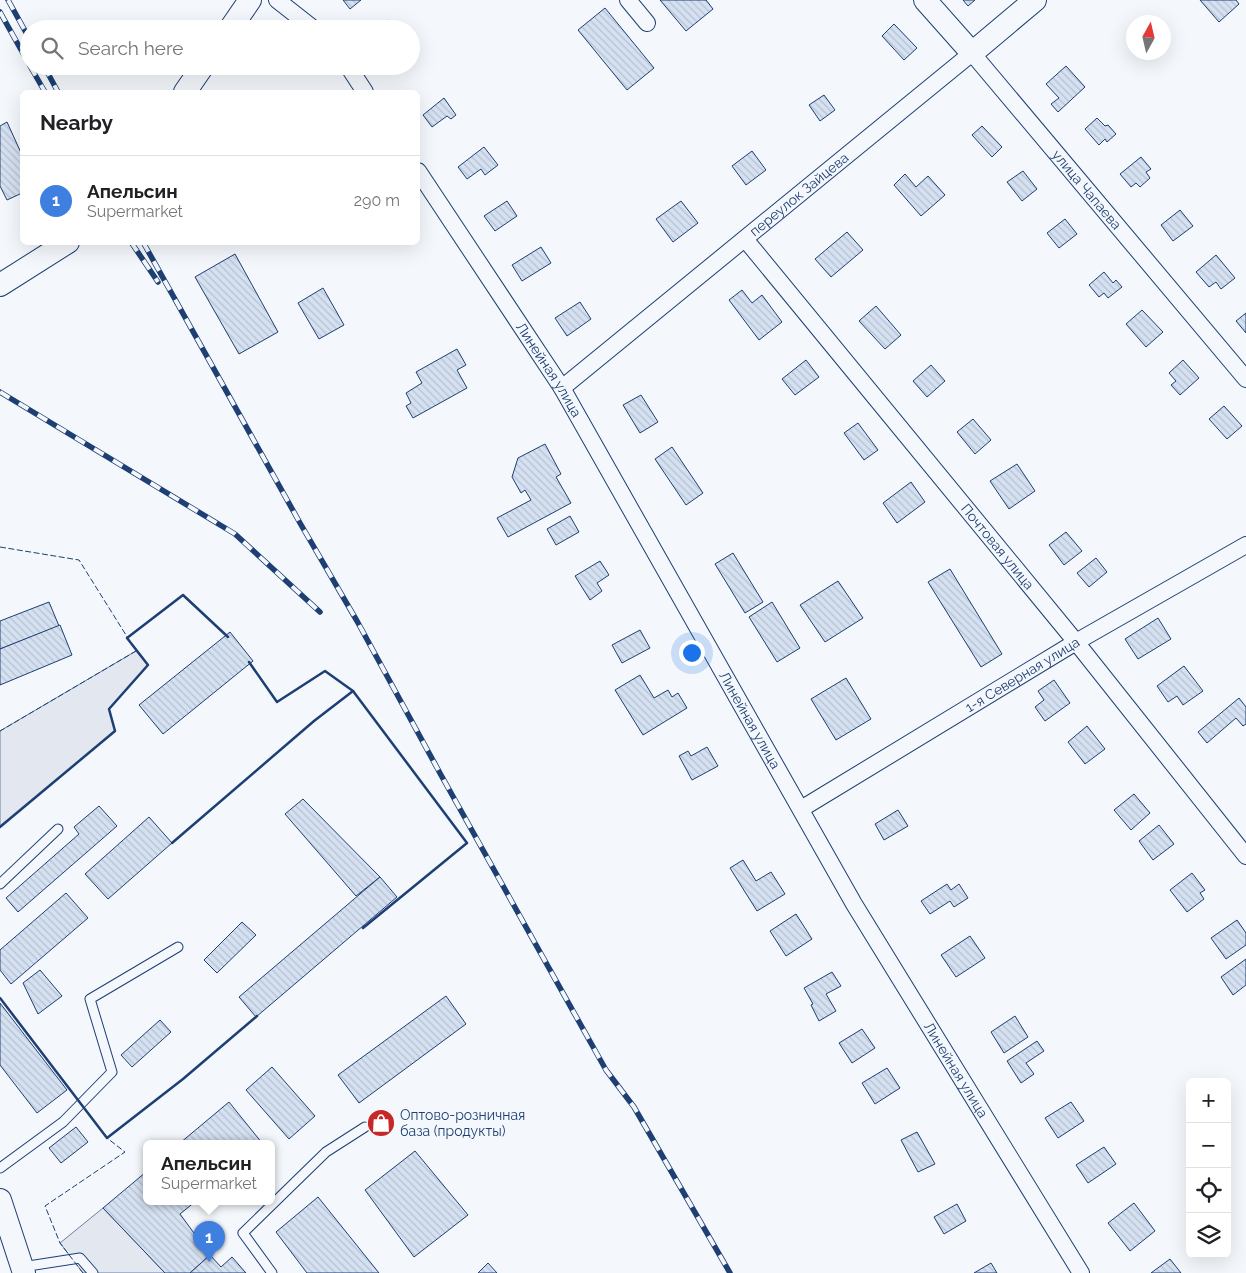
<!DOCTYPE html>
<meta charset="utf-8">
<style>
:root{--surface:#fff;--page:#f2f2f2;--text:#202124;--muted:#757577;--line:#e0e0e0;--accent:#c62828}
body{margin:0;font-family:Raleway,sans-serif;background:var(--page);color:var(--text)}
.controls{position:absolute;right:15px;bottom:15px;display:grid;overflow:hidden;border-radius:8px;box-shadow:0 5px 20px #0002}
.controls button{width:45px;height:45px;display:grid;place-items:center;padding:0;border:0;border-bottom:1px solid var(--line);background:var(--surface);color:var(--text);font:25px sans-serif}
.compass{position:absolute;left:1126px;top:15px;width:45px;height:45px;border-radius:50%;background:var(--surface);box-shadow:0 5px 20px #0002;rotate:8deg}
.you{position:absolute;left:691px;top:652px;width:18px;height:18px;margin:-12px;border:4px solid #fff;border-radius:50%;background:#1a73e8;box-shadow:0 0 0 8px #1a73e833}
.badge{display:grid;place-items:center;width:32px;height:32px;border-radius:50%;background:var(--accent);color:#fff;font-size:16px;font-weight:700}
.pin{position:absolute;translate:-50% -41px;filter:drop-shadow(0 1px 2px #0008)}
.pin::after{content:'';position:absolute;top:26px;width:18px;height:15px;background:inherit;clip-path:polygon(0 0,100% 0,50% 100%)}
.popup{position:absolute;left:143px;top:1140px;width:132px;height:65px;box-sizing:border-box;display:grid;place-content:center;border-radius:8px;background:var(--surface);filter:drop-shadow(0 1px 4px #0005);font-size:16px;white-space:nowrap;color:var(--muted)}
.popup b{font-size:19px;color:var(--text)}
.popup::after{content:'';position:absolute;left:50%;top:100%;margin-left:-10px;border:10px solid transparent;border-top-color:var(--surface)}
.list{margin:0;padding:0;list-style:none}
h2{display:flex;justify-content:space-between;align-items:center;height:65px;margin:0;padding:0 20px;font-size:21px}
h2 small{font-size:16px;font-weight:400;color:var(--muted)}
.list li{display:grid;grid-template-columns:32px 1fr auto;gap:15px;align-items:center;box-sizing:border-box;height:90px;padding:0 20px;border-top:1px solid var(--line)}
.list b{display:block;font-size:19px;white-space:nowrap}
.list p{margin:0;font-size:16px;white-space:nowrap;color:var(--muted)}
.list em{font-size:16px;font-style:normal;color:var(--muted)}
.icon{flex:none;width:28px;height:28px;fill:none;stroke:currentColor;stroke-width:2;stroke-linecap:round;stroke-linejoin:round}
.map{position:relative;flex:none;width:1246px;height:1273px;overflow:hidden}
.search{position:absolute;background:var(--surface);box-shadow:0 5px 20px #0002;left:20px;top:20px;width:400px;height:55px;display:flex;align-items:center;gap:12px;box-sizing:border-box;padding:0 18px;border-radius:28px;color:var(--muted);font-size:19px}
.panel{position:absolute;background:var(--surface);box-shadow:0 5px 20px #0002;left:20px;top:90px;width:400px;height:155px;border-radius:8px}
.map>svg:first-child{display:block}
</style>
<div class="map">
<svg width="1246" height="1273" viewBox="0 0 1246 1273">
<defs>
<pattern id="building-back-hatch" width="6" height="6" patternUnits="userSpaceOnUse" patternTransform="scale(1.25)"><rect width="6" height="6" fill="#d5e0f0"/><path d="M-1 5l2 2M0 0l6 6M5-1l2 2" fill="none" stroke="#b6c1d1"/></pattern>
</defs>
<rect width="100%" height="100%" fill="#f4f7fb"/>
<g fill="#e3e8f0" stroke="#687fa3">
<path d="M136,651L148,665L109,709L115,731L0,827V731Z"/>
<path d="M103,1208L165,1273H83L60,1243Z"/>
</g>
<g fill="url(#building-back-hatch)" stroke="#1d3f73">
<path d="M343,0H361L350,9Z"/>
<path d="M660,0H706L713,9L686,31Z"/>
<path d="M963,0H975L968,6Z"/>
<path d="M1200,0H1236L1239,4L1219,22Z"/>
<path d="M605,8L654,68L627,90L578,30Z"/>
<path d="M389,20L395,29H377Z"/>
<path d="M894,24L917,48L904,60L882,36Z"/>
<path d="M1066,66L1085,87L1058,112L1051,104L1059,98L1046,84Z"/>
<path d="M824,95L835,110L820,121L809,105Z"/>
<path d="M444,98L456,115L451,119L447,116L432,127L423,115Z"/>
<path d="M1097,118L1105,126L1108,125L1116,134L1107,142L1105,139L1099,145L1085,129Z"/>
<path d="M7,122L22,155V193L7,200L0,186V126Z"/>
<path d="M982,126L1002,147L992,157L972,135Z"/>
<path d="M484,147L498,165L485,175L481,169L467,179L458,167Z"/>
<path d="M752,151L766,170L746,185L732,166Z"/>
<path d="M1141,157L1151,169L1146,172L1150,178L1140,187L1136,183L1131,187L1120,174Z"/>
<path d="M1023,171L1037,189L1022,201L1007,182Z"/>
<path d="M905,174L916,187L928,176L945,195L921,216L894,185Z"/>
<path d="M507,201L517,216L495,231L484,216Z"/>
<path d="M681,201L698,223L673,242L656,219Z"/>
<path d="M1180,210L1193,226L1173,241L1161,225Z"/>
<path d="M1065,219L1077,234L1059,248L1047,233Z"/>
<path d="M847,232L863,250L831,277L815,259Z"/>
<path d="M541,247L551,263L522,281L512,265Z"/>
<path d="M235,254L278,332L239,354L195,277Z"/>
<path d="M1216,255L1235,278L1221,289L1216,282L1209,287L1196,272Z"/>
<path d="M1104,272L1113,283L1116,280L1122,287L1108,298L1104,293L1099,297L1089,285Z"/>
<path d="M323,288L344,325L319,339L298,303Z"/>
<path d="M742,290L752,303L762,295L782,322L759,340L729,300Z"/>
<path d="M580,302L591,319L567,336L555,318Z"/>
<path d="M876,306L901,335L885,349L859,321Z"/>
<path d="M1142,310L1163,332L1146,347L1126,324Z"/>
<path d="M1246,313V333L1236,321Z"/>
<path d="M457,349L466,365L457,370L467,388L413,418L406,406L411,403L406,393L422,383L416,372Z"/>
<path d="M806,360L819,377L795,395L782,379Z"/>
<path d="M1183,360L1199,378L1180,395L1171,385L1176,381L1169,373Z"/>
<path d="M931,365L945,381L927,397L913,381Z"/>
<path d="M641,395L658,422L640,433L623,405Z"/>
<path d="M1224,406L1242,426L1227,439L1209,419Z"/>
<path d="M973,419L991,440L975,454L957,432Z"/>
<path d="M858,423L878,450L864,460L844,433Z"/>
<path d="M545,444L561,474L556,477L571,503L508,537L497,518L531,500L525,490L521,493L512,477L518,458Z"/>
<path d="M672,447L703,493L686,505L655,459Z"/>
<path d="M1017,464L1035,491L1009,509L990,481Z"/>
<path d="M911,482L925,502L897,523L883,503Z"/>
<path d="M570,516L579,532L556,545L547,529Z"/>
<path d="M1066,532L1082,551L1064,565L1049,545Z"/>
<path d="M733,553L763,602L745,613L715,564Z"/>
<path d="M1096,558L1107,572L1089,587L1077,573Z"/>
<path d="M600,561L609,575L597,583L602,591L590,600L575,576Z"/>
<path d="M950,569L1002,654L981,667L928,582Z"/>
<path d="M838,581L863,618L825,642L800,605Z"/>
<path d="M49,602L59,626L0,649V621Z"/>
<path d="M772,602L800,648L777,662L749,617Z"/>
<path d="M1158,618L1171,639L1138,659L1125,639Z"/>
<path d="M60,625L72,655L0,685V649Z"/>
<path d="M640,630L650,648L622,663L612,645Z"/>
<path d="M230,632L253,661L163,734L139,705Z"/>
<path d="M1184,666L1203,691L1183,705L1177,696L1168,702L1157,686Z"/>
<path d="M640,675L654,698L668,690L672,697L678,693L687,708L643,735L615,690Z"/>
<path d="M846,678L871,719L836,740L811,699Z"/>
<path d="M1054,680L1070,703L1045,721L1035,707L1044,700L1038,691Z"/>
<path d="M1239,698L1246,707V724L1243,726L1236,718L1207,743L1198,732Z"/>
<path d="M1087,726L1105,749L1085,764L1068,742Z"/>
<path d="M707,747L718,766L692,780L679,756L688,751L691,756Z"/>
<path d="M1134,794L1150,813L1131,830L1114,810Z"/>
<path d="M303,799L380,877L356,896L285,814Z"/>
<path d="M99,806L117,826L18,912L6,898L79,834L74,827Z"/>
<path d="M898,810L908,826L884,840L875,824Z"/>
<path d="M149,817L172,843L108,899L85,874Z"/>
<path d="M1159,825L1174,844L1153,860L1139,841Z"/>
<path d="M743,860L756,881L771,872L785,894L757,911L730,868Z"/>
<path d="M1192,873L1205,890L1200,893L1204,899L1187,912L1170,890Z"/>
<path d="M380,877L397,897L256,1017L239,997Z"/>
<path d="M947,884L951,890L959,884L968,898L954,907L950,901L930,914L921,901Z"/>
<path d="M66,893L88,918L11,984L0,970V950Z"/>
<path d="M796,914L812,939L786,956L770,931Z"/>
<path d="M1237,920L1246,933V945L1226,959L1211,938Z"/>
<path d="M242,922L256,935L217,973L204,960Z"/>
<path d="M970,936L985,958L956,977L941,955Z"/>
<path d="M1246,959V985L1233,995L1221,977Z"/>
<path d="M40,970L62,996L38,1014L23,983Z"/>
<path d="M832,972L841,986L826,994L836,1011L819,1021L811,1005L813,1004L804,988Z"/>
<path d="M446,996L466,1024L359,1103L338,1075Z"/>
<path d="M0,1003L67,1090L37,1113L0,1065Z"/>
<path d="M1015,1016L1028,1037L1004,1053L991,1032Z"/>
<path d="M160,1020L171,1032L132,1067L121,1055Z"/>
<path d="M862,1029L875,1048L852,1063L839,1043Z"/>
<path d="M1037,1041L1044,1051L1026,1063L1034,1074L1021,1083L1007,1061Z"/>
<path d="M272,1067L315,1116L289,1139L246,1090Z"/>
<path d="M887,1068L900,1088L875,1104L862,1083Z"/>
<path d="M229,1102L262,1143H180Z"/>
<path d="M1071,1102L1084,1121L1058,1138L1045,1118Z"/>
<path d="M76,1127L88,1142L61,1163L49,1148Z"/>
<path d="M917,1132L935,1164L918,1172L901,1140Z"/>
<path d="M1104,1147L1116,1164L1088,1183L1076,1165Z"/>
<path d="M415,1151L468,1215L414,1257L365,1190Z"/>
<path d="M146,1172V1201H196L180,1214L210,1255L190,1273H165L103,1208Z"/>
<path d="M318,1197L379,1273H307L276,1232Z"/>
<path d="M1134,1203L1155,1231L1130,1251L1108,1223Z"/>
<path d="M957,1204L966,1221L944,1234L934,1217Z"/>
<path d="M210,1255L221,1267L232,1257L246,1273H190Z"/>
<path d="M1170,1259L1181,1273H1151Z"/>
<path d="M488,1263L497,1273H478Z"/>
<path d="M991,1263L997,1273H974Z"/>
</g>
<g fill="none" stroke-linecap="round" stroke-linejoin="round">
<defs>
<g id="lane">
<path d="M0,884L58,829"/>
<path d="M0,1168L63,1122L112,1072L90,999L178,947"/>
<path d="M22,1267L80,1258L93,1273"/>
<path d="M272,1273L243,1233L326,1152L365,1127"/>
</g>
<g id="street">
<path d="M277,0L314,29"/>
<path d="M628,0L647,23"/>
<path d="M348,66L365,92"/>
<path id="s1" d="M418,171L562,388L854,904L1081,1273"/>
<path id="s2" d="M745,239L1076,642L1246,856"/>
<path id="s3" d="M562,388L972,53L1246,379"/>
<path id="s4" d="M801,809L1076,642L1246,545"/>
</g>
<g id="secondary">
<path d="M925,0L972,53L1035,0"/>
<path d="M230,29L250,0"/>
<path d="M185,92L203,66"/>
<path d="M0,285L68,242"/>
<path d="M0,1200L24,1273"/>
</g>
</defs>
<use href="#lane" stroke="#1d3f73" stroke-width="11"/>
<use href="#street" stroke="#1d3f73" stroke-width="18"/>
<use href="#secondary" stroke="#1d3f73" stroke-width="24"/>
<use href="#lane" stroke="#f4f7fb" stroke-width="9"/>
<use href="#street" stroke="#f4f7fb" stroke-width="16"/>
<use href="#secondary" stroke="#f4f7fb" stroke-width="22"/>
<defs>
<g id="rail">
<path d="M8,0L29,38"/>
<path d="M0,12L29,64"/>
<path d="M30,66L45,92"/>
<path d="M44,66L58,92"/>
<path d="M131,242L158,282"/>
<path d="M143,242L300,523L357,621L441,775L606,1070L634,1107L730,1273"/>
<path d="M0,392L235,534L320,612"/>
</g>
</defs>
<use href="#rail" stroke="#1d3f73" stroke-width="5.5"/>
<use href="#rail" stroke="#f4f7fb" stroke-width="4" stroke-dasharray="11" stroke-linecap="butt"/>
<g stroke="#1d3f73" stroke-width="1" stroke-dasharray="6 2.5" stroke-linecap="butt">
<path d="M0,547L79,560L136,651L0,731"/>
<path d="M83,1273L60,1243L45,1206L125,1152L107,1138"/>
</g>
<g stroke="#1d3f73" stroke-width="2.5">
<path d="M249,662L277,702L325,671L353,691L467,843L363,928"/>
<path d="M0,827L115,731L109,709L148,665L127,638L183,595L228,637"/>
<path d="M172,843L314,721L353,691"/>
<path d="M0,998L107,1138L183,1079L257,1016"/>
</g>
</g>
<defs>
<symbol id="shop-disc" viewBox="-11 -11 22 22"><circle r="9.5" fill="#c62828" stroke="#f4f7fb"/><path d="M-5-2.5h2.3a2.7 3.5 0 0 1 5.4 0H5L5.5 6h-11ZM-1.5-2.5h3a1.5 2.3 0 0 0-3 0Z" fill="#fff"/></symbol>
</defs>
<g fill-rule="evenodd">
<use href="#shop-disc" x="365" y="1107" width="32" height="32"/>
</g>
<g text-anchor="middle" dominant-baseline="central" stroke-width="4" stroke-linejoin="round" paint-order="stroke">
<g font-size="14" fill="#1d3f73" stroke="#f4f7fb">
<text stroke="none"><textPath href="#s3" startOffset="708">улица Чапаева</textPath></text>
<text stroke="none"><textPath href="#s3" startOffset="306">переулок Зайцева</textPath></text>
<text stroke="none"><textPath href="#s1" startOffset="238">Линейная улица</textPath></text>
<text stroke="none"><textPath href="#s2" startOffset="398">Почтовая улица</textPath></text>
<text stroke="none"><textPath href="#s4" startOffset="259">1-я Северная улица</textPath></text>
<text stroke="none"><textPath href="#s1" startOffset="642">Линейная улица</textPath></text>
<text stroke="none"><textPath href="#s1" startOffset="1048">Линейная улица</textPath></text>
</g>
<g font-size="14" fill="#1d3f73" stroke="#f4f7fb" text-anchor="start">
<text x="400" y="1115">Оптово-розничная<tspan x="400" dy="16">база (продукты)</tspan></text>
</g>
</g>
</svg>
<div class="controls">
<button>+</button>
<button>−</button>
<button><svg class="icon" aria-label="locate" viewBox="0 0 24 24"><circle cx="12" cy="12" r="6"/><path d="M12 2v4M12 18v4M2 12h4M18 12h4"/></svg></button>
<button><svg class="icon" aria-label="layers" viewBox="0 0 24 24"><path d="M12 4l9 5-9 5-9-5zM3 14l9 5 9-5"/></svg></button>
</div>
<svg class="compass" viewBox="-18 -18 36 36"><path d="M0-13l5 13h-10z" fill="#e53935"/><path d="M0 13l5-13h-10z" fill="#757577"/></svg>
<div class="you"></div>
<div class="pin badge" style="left:209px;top:1262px;background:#3f7fe0">1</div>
<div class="popup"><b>Апельсин</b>Supermarket</div>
<div class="search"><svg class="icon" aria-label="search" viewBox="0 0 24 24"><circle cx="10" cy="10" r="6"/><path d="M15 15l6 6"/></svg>Search here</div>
<section class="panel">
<h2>Nearby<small></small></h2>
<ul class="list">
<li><span class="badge" style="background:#3f7fe0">1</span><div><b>Апельсин</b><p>Supermarket</p></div><em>290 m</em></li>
</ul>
</section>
</div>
